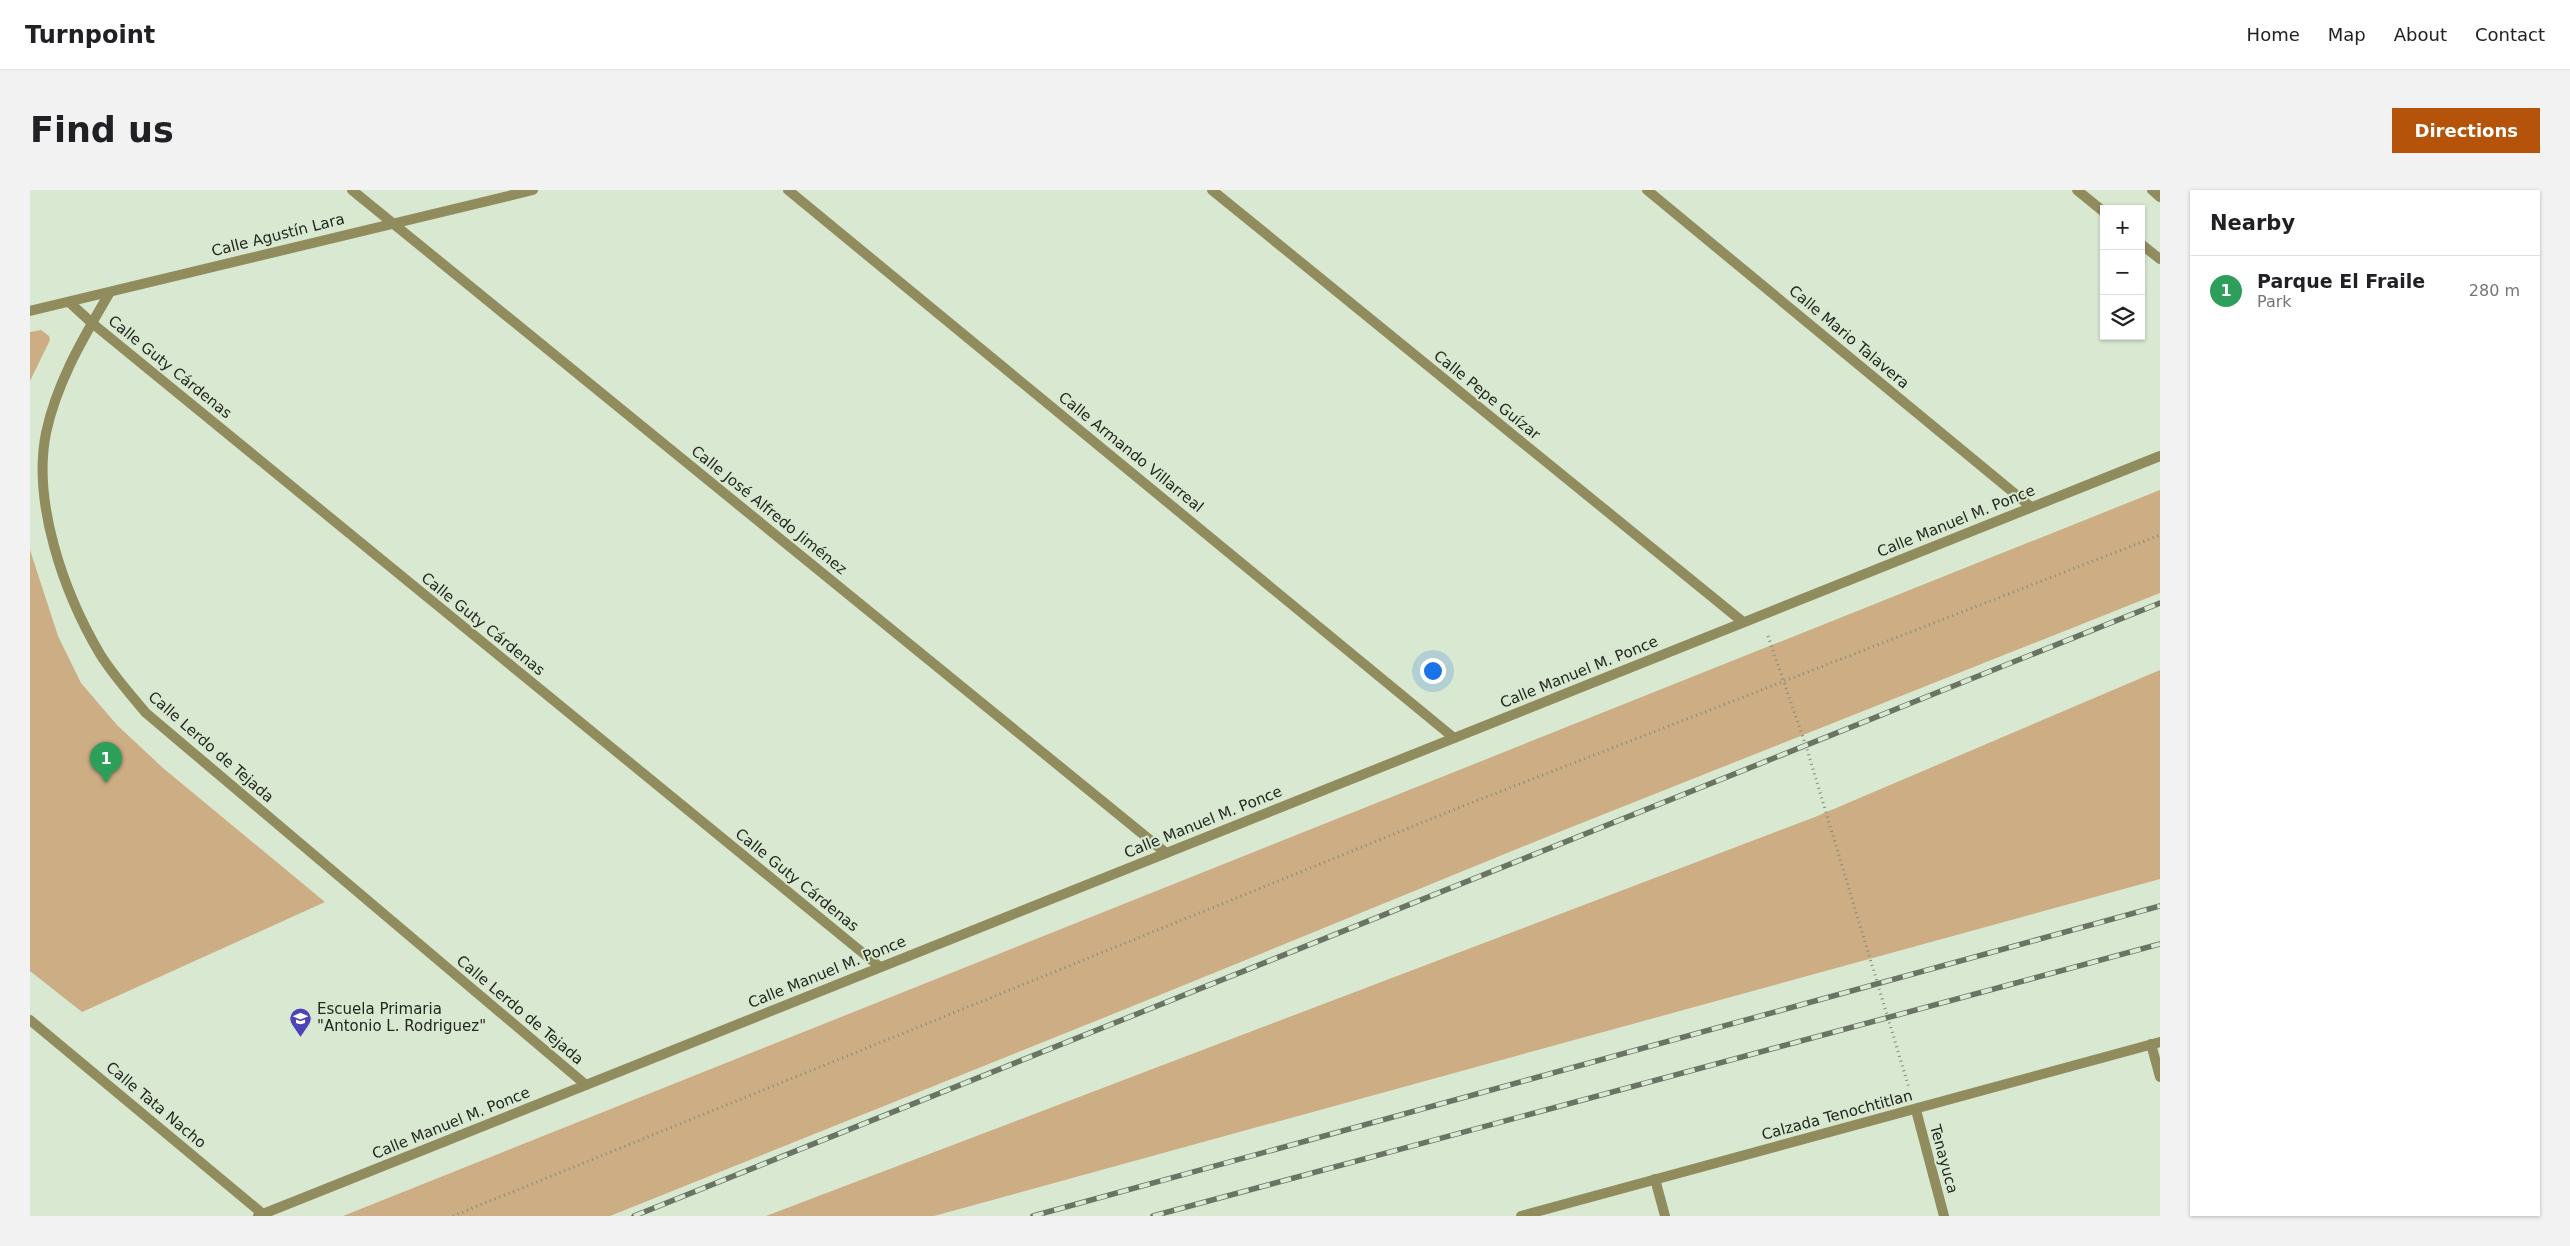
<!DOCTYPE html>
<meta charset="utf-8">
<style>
:root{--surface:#fff;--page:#f2f2f2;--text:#202124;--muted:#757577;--line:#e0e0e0;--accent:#b45309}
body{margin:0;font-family:"DejaVu Sans",sans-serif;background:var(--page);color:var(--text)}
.controls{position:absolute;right:15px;top:15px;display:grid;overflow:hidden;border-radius:0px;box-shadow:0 1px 4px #0004}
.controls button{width:45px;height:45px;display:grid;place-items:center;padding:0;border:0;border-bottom:1px solid var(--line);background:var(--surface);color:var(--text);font:25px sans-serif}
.you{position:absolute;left:1402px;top:480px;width:18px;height:18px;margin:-12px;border:4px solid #fff;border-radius:50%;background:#1a73e8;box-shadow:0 0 0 8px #1a73e833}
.badge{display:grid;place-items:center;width:32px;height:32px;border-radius:50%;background:var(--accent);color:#fff;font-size:16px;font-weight:700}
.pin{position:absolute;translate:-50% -41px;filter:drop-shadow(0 1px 2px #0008)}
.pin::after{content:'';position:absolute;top:26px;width:18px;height:15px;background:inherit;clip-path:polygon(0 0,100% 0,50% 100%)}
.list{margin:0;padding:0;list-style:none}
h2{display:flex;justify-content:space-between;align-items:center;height:65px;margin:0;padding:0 20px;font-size:21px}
h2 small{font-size:16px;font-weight:400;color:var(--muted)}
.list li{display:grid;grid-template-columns:32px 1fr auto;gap:15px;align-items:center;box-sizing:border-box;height:70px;padding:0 20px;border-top:1px solid var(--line)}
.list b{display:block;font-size:19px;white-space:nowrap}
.list p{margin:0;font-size:16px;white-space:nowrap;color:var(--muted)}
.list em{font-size:16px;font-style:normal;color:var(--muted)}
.icon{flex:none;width:28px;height:28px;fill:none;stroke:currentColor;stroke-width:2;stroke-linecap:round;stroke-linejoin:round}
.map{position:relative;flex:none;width:2130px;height:1026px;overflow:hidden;border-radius:0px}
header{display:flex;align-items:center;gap:30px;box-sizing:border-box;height:70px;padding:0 25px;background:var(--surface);border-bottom:1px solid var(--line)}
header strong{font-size:24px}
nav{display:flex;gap:28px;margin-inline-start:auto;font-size:18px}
.intro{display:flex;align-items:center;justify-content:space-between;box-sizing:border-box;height:120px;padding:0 30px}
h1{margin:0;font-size:35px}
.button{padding:12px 22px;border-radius:0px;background:var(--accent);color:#fff;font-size:18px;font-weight:700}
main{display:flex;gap:30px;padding:0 30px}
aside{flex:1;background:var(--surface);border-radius:0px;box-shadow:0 1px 4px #0004}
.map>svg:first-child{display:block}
</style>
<header>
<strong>Turnpoint</strong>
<nav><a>Home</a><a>Map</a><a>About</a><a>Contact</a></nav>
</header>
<div class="intro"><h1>Find us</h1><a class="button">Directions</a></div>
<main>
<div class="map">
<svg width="2130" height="1026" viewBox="0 0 2130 1026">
<rect width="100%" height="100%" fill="#d9e8d0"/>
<g fill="#cdad84">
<path d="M11,140L19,146L20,150L0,191V142Z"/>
<path d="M2130,300V403L1514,648L1093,820L580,1026H313Z"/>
<path d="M0,360L28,446L51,493L87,535L133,578L295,712L52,822L0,781Z"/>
<path d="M2130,480V689L904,1026H736L1785,627Z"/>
</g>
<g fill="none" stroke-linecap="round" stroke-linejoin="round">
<g stroke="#808b7a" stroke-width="3" stroke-dasharray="1 4" stroke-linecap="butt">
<path d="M1738,446L1776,556L1879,898"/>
<path d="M423,1026L1428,618L2130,345"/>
</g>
<g stroke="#918c5e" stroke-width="10">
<path d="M322,0L1136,663"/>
<path d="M758,0L1424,548"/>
<path d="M1182,0L1713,432"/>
<path d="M1617,0L2001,317"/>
<path d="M2047,0L2074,22"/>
<path d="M2122,0L2130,7"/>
<path d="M2111,54L2130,69"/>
<path d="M80,102C54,147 27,191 16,243C2,313 34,403 70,464C83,485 100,504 116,523L556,895"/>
<path d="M39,112L62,133L850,777"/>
<path d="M0,121L503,0"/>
<path d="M0,830L233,1024"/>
<path d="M2121,854L2130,887"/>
<path d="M1886,920L1914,1026"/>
<path d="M1625,989L1635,1026"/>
<path d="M228,1026L2130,266"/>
</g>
<path stroke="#918c5e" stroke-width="10" d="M1491,1026L2130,852"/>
<defs>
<g id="rail">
<path d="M604,1026L2130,413"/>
<path d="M1003,1026L2130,716"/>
<path d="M1123,1026L2130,754"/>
</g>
</defs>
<use href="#rail" stroke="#6a7465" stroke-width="5.5"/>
<use href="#rail" stroke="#d9e8d0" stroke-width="4" stroke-dasharray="11" stroke-linecap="butt"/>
</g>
<defs>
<symbol id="school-pin" viewBox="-11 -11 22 30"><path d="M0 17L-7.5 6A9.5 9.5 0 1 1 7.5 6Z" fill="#4d42b9" stroke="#d9e8d0"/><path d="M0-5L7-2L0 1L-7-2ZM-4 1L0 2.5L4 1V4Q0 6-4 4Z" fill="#fff"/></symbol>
</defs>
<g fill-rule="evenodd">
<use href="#school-pin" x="258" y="816" width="25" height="34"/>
</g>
<g text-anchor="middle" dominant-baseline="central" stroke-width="4" stroke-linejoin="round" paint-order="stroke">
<g font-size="15" fill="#22281f" stroke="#d9e8d0">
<text transform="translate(248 45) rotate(-14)">Calle Agustín Lara</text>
<text transform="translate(1819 147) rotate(40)">Calle Mario Talavera</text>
<text transform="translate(140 177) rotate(39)">Calle Guty Cárdenas</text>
<text transform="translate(1457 205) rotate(39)">Calle Pepe Guízar</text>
<text transform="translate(1101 262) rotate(39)">Calle Armando Villarreal</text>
<text transform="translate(739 320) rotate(39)">Calle José Alfredo Jiménez</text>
<text transform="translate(1926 331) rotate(-22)">Calle Manuel M. Ponce</text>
<text transform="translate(453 434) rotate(39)">Calle Guty Cárdenas</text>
<text transform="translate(1549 482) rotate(-22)">Calle Manuel M. Ponce</text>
<text transform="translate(181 557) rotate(41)">Calle Lerdo de Tejada</text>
<text transform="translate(1173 632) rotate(-22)">Calle Manuel M. Ponce</text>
<text transform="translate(767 690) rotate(39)">Calle Guty Cárdenas</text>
<text transform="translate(797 782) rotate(-22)">Calle Manuel M. Ponce</text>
<text transform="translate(490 820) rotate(40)">Calle Lerdo de Tejada</text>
<text transform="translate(126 915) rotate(40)">Calle Tata Nacho</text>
<text transform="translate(1807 925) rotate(-15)">Calzada Tenochtitlan</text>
<text transform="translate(421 933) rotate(-22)">Calle Manuel M. Ponce</text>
<text transform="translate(1914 969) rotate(75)">Tenayuca</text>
</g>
<g font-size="15" fill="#22281f" stroke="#d9e8d0" text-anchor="start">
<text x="287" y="819">Escuela Primaria<tspan x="287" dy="17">"Antonio L. Rodriguez"</tspan></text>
</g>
</g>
</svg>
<div class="controls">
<button>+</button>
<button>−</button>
<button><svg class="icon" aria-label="layers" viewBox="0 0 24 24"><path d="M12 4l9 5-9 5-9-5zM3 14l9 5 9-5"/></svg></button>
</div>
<div class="you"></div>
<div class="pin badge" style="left:76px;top:593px;background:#2e9e5b">1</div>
</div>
<aside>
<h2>Nearby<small></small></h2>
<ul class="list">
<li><span class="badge" style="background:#2e9e5b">1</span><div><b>Parque El Fraile</b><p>Park</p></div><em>280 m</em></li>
</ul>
</aside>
</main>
